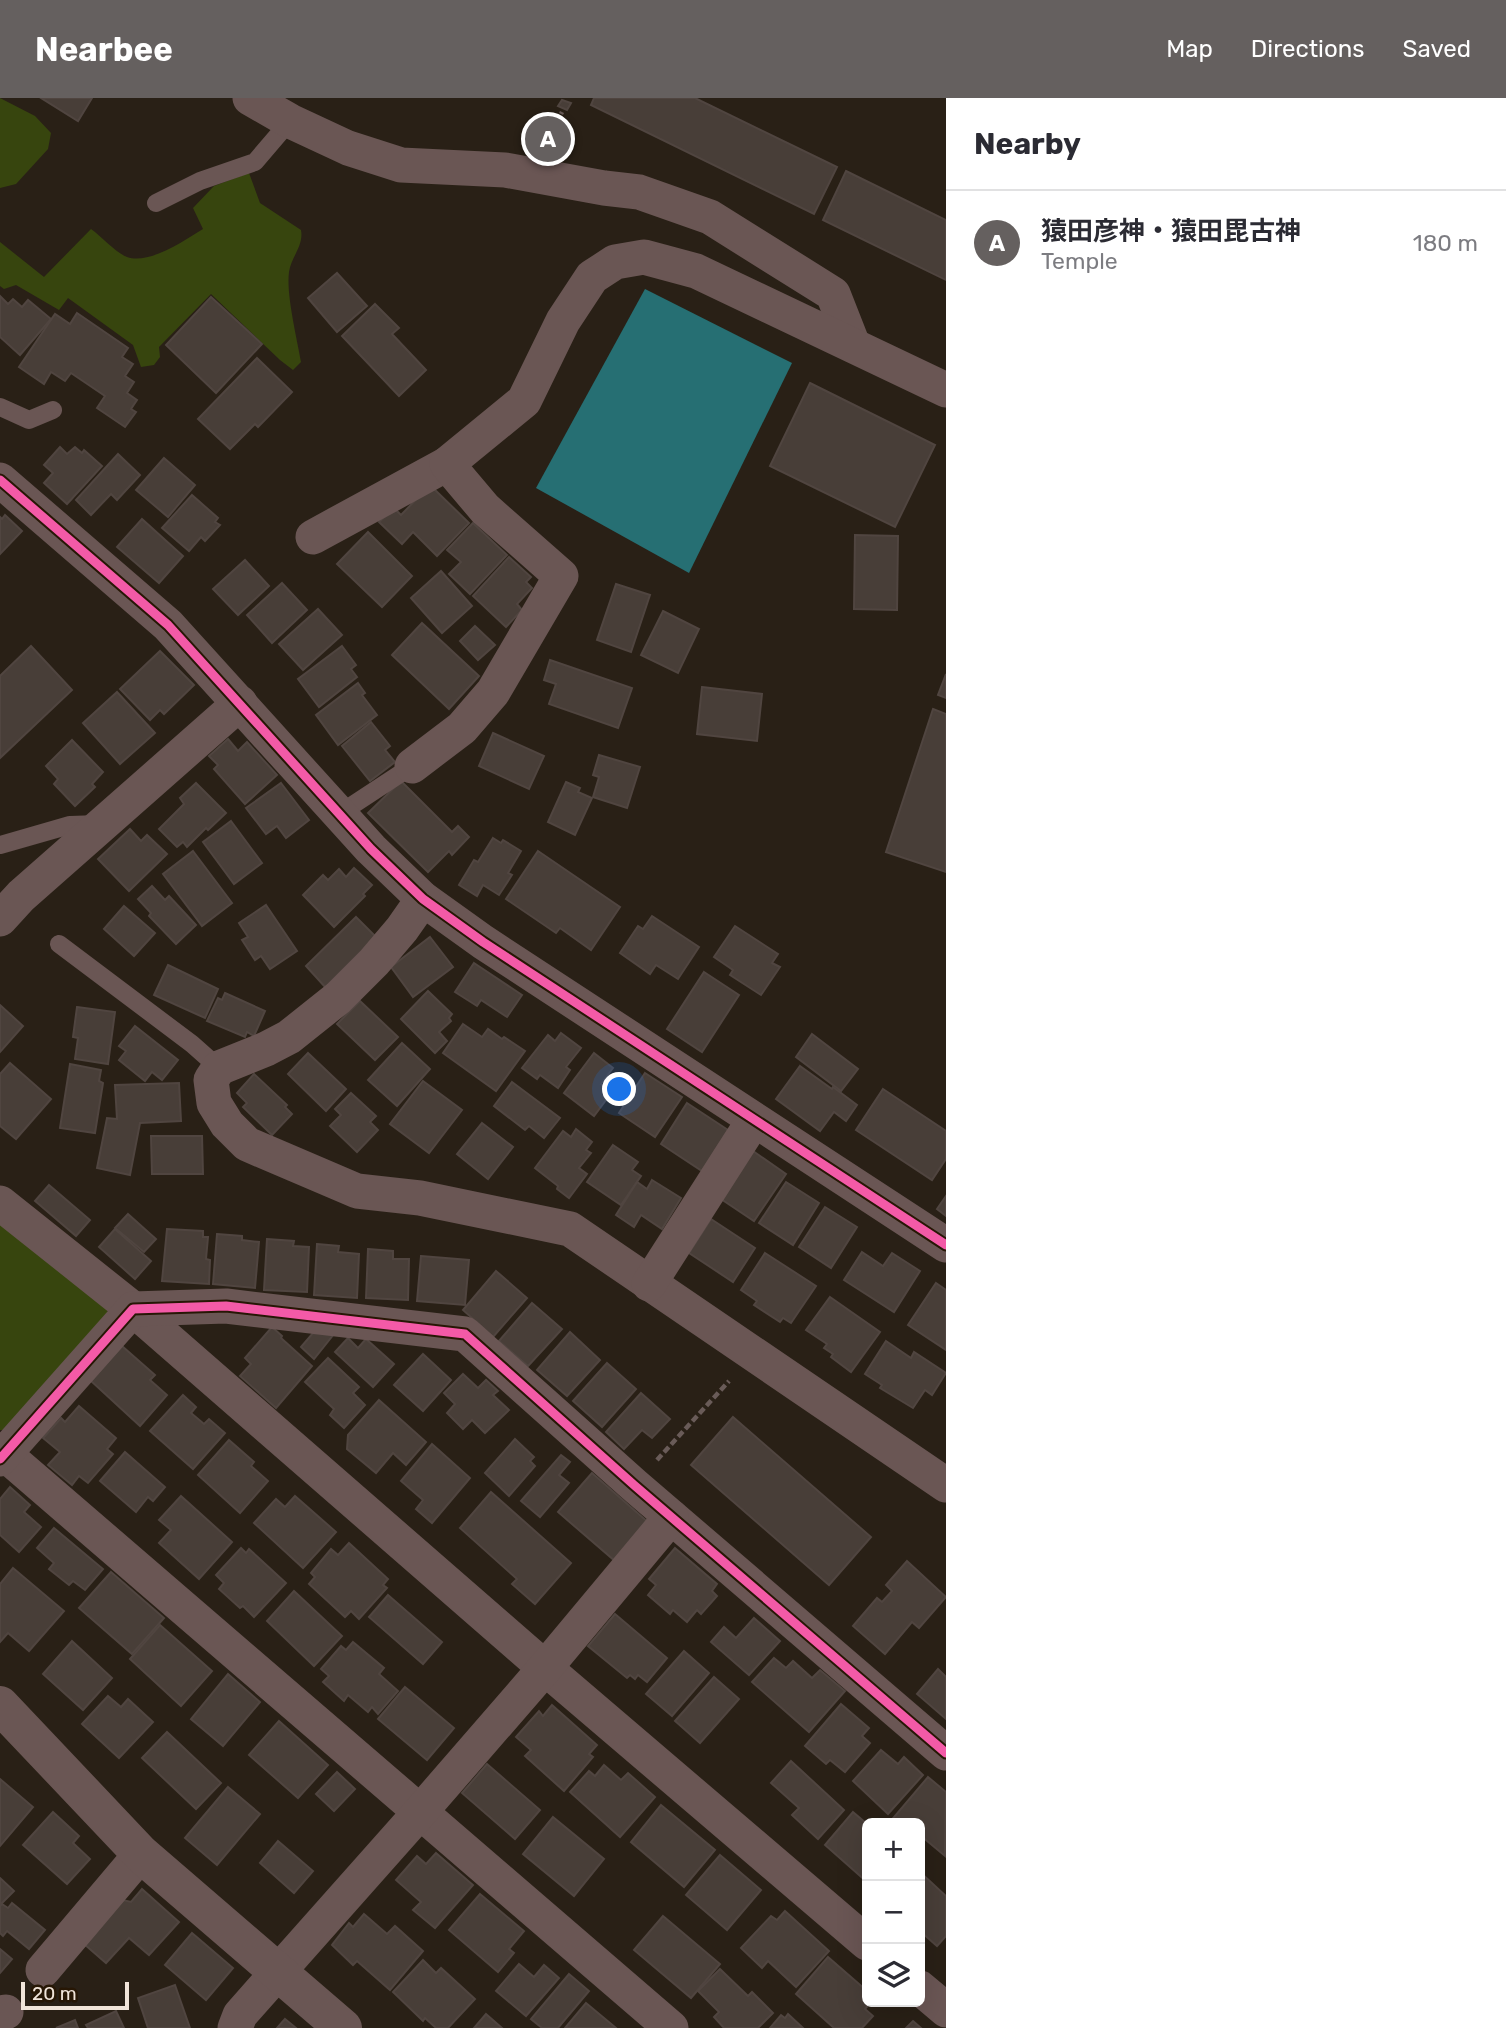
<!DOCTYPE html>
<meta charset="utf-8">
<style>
:root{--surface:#fff;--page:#f2f2f3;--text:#2b2b33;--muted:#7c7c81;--line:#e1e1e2;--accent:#65605f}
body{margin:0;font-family:Rubik,"Noto Sans JP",sans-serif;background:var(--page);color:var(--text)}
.controls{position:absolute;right:21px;bottom:21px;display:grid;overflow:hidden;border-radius:10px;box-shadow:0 7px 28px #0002}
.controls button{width:63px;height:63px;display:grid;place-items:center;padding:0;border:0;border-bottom:2px solid var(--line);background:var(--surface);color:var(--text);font:35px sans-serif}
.scale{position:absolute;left:21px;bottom:18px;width:108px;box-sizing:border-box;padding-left:7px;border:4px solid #f1e5da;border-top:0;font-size:19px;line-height:24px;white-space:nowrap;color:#f1e5da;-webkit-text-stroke:5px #271705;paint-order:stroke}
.you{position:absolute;left:620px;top:992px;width:24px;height:24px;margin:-18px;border:5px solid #fff;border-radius:50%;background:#1a73e8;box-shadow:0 0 0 10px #1a73e833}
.badge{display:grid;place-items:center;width:46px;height:46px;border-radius:50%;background:var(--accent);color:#fff;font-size:23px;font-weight:700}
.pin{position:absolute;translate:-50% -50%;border:4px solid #fff;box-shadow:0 2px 7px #0006}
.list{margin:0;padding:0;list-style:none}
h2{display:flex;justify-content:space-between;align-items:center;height:91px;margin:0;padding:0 28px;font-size:30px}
h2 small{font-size:23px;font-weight:400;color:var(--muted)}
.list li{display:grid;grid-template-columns:46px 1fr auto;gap:21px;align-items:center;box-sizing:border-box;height:105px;padding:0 28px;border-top:2px solid var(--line)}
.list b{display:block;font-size:26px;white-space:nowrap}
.list p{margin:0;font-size:23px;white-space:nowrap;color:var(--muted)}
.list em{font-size:23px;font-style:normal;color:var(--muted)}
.icon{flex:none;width:38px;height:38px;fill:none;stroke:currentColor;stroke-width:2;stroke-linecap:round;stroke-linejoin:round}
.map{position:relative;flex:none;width:946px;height:1930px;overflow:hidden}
header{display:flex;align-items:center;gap:42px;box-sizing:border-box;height:98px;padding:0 35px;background:var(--accent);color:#fff}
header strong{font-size:33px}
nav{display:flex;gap:38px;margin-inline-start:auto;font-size:24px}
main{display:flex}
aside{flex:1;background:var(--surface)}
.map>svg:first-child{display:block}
</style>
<header>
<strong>Nearbee</strong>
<nav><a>Map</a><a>Directions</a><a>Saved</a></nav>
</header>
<main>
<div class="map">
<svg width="946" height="1930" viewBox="0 0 946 1930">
<rect width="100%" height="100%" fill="#292016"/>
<g fill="#37450e">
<path d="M0,0L35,18L51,35L48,51L16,86L0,90Z"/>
<path d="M249,75L260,105L301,132C304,148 291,159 289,174C286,197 297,240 301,264L293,272L280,262L211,196L159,249L160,259L154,267L141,269L133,247L68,200L59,212L16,187L4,191L0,188V144L44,179L91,131C101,138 116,155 127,159C149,167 185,142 203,131L193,110L214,88Z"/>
<path d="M0,1124L108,1209L106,1221L6,1332H0Z"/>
</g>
<path fill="#266f73" d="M645,191L792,265L689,475L536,390Z"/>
<g fill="#483e38" stroke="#504540" stroke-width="2">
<path d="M41,0H92L78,23Z"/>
<path d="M594,0H695L837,69L814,116L591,7Z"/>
<path d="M562,2L571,5L567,12L558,8Z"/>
<path d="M846,73L946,122V182L823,122Z"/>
<path d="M337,175L367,208L337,234L308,200Z"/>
<path d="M0,198L8,206L13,201L22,209L28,202L51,221L20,257L0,239Z"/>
<path d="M211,199L262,246L216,295L166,247Z"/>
<path d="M375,206L399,230L392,236L426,272L399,298L342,238Z"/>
<path d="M77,215L128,250L122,259L133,266L125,278L134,284L127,295L137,302L131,311L136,314L125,329L97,310L105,298L71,275L65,283L51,274L44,286L19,269L55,216L70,226Z"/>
<path d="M257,260L292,294L258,329L255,326L230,351L198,321Z"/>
<path d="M810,285L935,347L895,429L770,368Z"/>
<path d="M60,349L67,356L75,349L82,355L84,352L102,368L67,406L44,385L53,375L44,367Z"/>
<path d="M118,356L140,377L117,402L111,396L91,417L76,402Z"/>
<path d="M164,360L195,387L168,419L136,392Z"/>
<path d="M430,387L469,425L437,458L413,434L402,446L379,424L394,410L401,417Z"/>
<path d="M192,397L218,420L215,424L220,427L205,443L201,439L189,453L162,430Z"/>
<path d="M5,417L22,433L0,456V419L2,421Z"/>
<path d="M142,421L183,458L159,485L117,449Z"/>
<path d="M473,425L507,457L470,496L449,476L461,464L447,452Z"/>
<path d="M368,434L412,478L382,509L337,466Z"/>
<path d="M855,437L898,438L897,512L854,511Z"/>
<path d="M509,459L531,479L526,484L532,490L517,506L522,512L506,529L473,498Z"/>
<path d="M245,462L269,488L238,517L213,491Z"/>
<path d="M441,473L472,508L442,535L411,500Z"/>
<path d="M282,485L307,512L272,545L247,517Z"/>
<path d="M616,486L650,497L631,554L597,542Z"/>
<path d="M318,511L342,537L303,572L279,546Z"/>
<path d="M663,513L699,531L678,575L641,557Z"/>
<path d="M422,525L479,578L449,611L392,557Z"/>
<path d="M475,528L495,547L478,562L460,543Z"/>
<path d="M31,548L72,592L0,660V578Z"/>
<path d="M342,548L356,567L351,571L357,579L319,609L298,581Z"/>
<path d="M160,553L194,587L164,616L160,612L150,622L120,591Z"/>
<path d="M550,562L632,590L618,630L549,606L556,586L544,582Z"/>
<path d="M946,576V600L938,597Z"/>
<path d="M358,585L365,595L362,597L377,617L338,647L316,617Z"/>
<path d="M702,589L762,596L757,643L697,636Z"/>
<path d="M117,594L155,635L120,666L83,625Z"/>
<path d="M933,611L946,616V774L886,754Z"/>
<path d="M371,624L390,648L385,652L395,664L370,683L342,648Z"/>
<path d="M493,635L544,658L529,691L479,668Z"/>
<path d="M228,641L238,653L247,644L277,677L245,706L214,671L218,667L209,658Z"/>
<path d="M72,642L103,674L92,686L95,689L75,708L54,686L58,681L46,668Z"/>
<path d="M599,657L640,669L627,710L593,699L599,679L593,677Z"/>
<path d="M401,683L452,734L458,728L469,739L452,757L449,753L428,774L368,715Z"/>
<path d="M566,684L580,690L578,694L592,700L575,737L548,724Z"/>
<path d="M196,685L226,715L208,732L206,730L187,749L183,744L177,749L159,731L184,706L180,700Z"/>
<path d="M281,685L309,722L286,740L277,728L266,736L246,710Z"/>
<path d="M231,723L262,765L234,786L203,744Z"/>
<path d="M130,731L141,743L147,737L167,756L129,793L98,761Z"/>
<path d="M493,740L501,745L503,742L521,753L508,775L512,777L499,797L483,787L477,798L459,787L474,762L478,764Z"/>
<path d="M193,753L232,805L202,828L163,776Z"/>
<path d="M538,753L620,809L591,852L560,830L556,835L506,801Z"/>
<path d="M354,770L372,787L363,796L365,798L334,829L303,797L323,777L328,782L339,771L346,779Z"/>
<path d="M152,788L165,802L169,798L196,827L176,846L149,818L151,815L138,801Z"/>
<path d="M266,807L297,853L270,871L261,858L255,862L242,842L248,839L239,825Z"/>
<path d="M124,808L155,835L134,858L104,831Z"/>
<path d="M652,818L699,849L678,881L656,867L650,876L620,855L638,828L643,831Z"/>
<path d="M356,819L377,840L326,890L306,868Z"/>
<path d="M735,828L778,856L772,865L780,869L761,897L730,877L733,872L714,859Z"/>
<path d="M430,839L453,869L413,899L391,869Z"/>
<path d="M474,865L522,897L507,919L481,902L477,908L455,894Z"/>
<path d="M168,867L218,891L205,920L154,897Z"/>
<path d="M704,874L739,897L702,954L667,931Z"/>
<path d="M428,893L452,916L449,920L451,923L439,934L447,943L435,955L401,921Z"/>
<path d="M225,895L265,913L254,938L247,934L245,939L207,923L218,900L222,902Z"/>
<path d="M360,903L398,939L375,962L337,926Z"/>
<path d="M0,907L23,928L0,954Z"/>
<path d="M77,909L115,914L108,966L75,961L78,940L73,939Z"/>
<path d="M463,926L482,939L488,931L502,941L504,939L525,953L496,993L443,955Z"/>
<path d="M135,928L178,962L162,982L152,974L145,983L119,962L126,953L119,948Z"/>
<path d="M561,935L581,950L566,969L570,972L558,990L540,977L537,981L522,970L548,937L555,943Z"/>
<path d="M812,936L858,971L841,993L796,959Z"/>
<path d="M402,945L430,971L397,1008L368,982Z"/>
<path d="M308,955L346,991L326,1013L288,976Z"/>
<path d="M594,955L613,970L601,986L612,994L594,1018L564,995Z"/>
<path d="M10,965L51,1001L16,1041L0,1028V976Z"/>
<path d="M70,966L101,972L99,983L103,985L95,1035L60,1030Z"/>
<path d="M800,968L832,991L833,989L857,1007L846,1023L834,1014L820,1033L776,1001Z"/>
<path d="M645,975L682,999L655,1039L619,1015Z"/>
<path d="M254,976L287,1007L285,1009L292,1016L272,1037L243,1009L247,1005L237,995Z"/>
<path d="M423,983L462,1012L429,1055L390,1026Z"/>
<path d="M512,984L560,1020L544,1040L529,1028L525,1032L494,1008Z"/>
<path d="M179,985L181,1023L140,1025L130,1077L97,1070L107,1020L117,1021L115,987Z"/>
<path d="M883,991L946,1033V1061L932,1082L856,1032Z"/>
<path d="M351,995L376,1018L370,1024L378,1032L357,1054L330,1028L341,1017L335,1011Z"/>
<path d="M687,1005L728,1032L702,1073L661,1046Z"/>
<path d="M482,1025L513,1049L488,1081L457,1056Z"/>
<path d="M576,1031L592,1044L586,1052L591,1055L579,1070L587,1076L569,1100L557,1091L558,1088L535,1070L563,1033L571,1039Z"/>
<path d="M151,1038H202L203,1076H152Z"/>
<path d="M613,1047L638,1064L632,1072L641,1078L621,1107L587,1084Z"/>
<path d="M753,1053L786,1076L754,1123L721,1101Z"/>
<path d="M652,1082L681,1100L662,1131L641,1117L634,1129L616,1117L637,1084L647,1091Z"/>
<path d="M786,1084L819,1105L793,1147L759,1125Z"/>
<path d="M49,1087L90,1122L76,1138L35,1103Z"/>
<path d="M946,1098V1118L937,1111Z"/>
<path d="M825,1109L857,1129L831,1170L799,1149Z"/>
<path d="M128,1116L156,1141L144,1154L115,1130Z"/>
<path d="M711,1121L755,1150L733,1184L689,1155Z"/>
<path d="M115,1131L151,1163L135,1181L99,1149Z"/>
<path d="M167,1131L203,1133V1139H208L206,1161L210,1162L209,1186L162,1183Z"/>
<path d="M217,1136L242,1138V1142L259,1144L255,1190L213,1186Z"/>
<path d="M267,1141L294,1143L293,1148L309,1149L307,1194L264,1192Z"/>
<path d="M317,1146L339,1148L338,1154L359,1156L357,1200L314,1197Z"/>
<path d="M368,1151L393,1153V1161H409L408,1202L366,1200Z"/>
<path d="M862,1154L883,1168L892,1155L920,1173L894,1214L844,1182Z"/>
<path d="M765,1155L816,1188L791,1225L783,1220L780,1224L754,1207L757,1203L741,1192Z"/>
<path d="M421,1158L469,1162L465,1207L417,1203Z"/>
<path d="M496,1173L527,1200L493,1239L463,1212Z"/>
<path d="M936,1185L946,1192V1252L908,1227Z"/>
<path d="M830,1199L880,1234L851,1274L831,1259L833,1256L824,1250L827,1246L806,1232Z"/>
<path d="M532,1205L562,1231L528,1268L499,1243Z"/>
<path d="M272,1229L282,1238L281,1240L312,1268L276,1310L240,1278L251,1266L245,1260Z"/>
<path d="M570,1234L600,1262L567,1298L537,1272Z"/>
<path d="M313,1235L334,1236L314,1261L301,1249Z"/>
<path d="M348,1240L358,1250L366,1241L394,1266L373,1289L335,1254Z"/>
<path d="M886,1243L911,1260L914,1254L946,1275L932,1297L925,1292L913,1310L880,1290L882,1287L865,1276Z"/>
<path d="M122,1248L155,1277L150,1282L167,1297L140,1328L91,1283Z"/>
<path d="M423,1256L451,1282L423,1313L394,1287Z"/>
<path d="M328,1260L359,1289L353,1295L365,1307L344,1330L330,1317L334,1311L305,1284Z"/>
<path d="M607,1265L636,1291L602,1329L573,1303Z"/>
<path d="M463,1276L478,1290L486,1282L498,1293L493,1297L509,1312L485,1335L472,1322L463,1331L447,1315L455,1306L444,1295Z"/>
<path d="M641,1295L670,1321L652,1340L642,1332L624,1351L606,1334Z"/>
<path d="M183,1297L196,1309L191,1315L204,1326L209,1321L225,1335L193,1371L150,1333Z"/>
<path d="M379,1302L426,1344L406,1367L393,1355L376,1375L347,1351L348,1337Z"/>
<path d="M79,1308L116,1340L107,1351L113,1356L88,1385L79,1378L72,1387L48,1367L60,1354L43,1340L61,1320L65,1324Z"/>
<path d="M733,1319L871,1439L829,1487L691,1367Z"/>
<path d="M515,1341L534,1359L530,1363L535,1368L509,1398L485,1375Z"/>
<path d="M229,1342L254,1364L251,1368L268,1383L240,1415L198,1377Z"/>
<path d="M432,1346L470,1380L432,1425L416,1411L423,1402L401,1383Z"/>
<path d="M125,1354L165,1389L153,1403L148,1399L136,1414L100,1383Z"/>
<path d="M561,1357L570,1364L559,1377L569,1385L540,1419L521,1403Z"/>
<path d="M592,1375L649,1425L615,1463L558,1414Z"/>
<path d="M10,1389L30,1407L24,1414L41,1429L19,1454L0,1437V1401Z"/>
<path d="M491,1394L571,1465L535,1506L512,1486L517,1481L460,1430Z"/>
<path d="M181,1398L232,1444L199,1481L159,1445L171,1432L159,1422Z"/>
<path d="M295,1398L336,1434L303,1470L254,1425L276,1401L285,1409Z"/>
<path d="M54,1430L103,1471L85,1492L73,1483L69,1487L49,1471L54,1465L37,1450Z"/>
<path d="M349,1445L388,1481L383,1487L387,1490L359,1521L351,1513L345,1519L309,1486L315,1479L311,1475L331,1451L338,1457Z"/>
<path d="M241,1450L246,1455L249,1451L286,1485L254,1519L243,1508L240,1510L219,1491L224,1485L216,1477Z"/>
<path d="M675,1450L717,1486L712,1493L717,1498L701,1516L697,1512L687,1524L673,1512L670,1516L648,1497L656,1487L649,1481Z"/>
<path d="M907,1463L946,1499L919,1530L912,1524L885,1556L853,1528L877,1500L882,1504L892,1493L886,1487Z"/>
<path d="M13,1470L64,1513L29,1553L8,1535L0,1544V1486Z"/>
<path d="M111,1474L164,1520L132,1556L79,1510Z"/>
<path d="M294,1493L342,1538L314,1568L267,1523Z"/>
<path d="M388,1497L442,1544L423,1566L369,1519Z"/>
<path d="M615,1516L667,1560L647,1584L638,1577L635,1581L630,1577L627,1580L588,1548Z"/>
<path d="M754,1520L780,1543L749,1577L711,1544L724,1529L736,1540Z"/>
<path d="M160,1527L212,1573L181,1608L130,1561Z"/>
<path d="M72,1543L112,1580L83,1612L43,1576Z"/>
<path d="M353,1544L384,1570L379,1576L398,1593L378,1616L372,1609L368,1614L348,1597L344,1603L323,1584L329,1578L321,1571L341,1548L346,1552Z"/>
<path d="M684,1553L709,1575L672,1618L646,1596Z"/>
<path d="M774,1560L786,1570L793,1563L812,1580L820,1572L845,1593L809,1634L752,1584Z"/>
<path d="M938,1571L946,1579V1621L917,1596Z"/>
<path d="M228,1576L260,1604L223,1648L191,1621Z"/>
<path d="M714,1579L739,1601L700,1645L675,1623Z"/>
<path d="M405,1589L454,1630L427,1662L378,1621Z"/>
<path d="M108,1598L121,1609L128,1601L153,1624L119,1660L82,1626Z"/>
<path d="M841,1606L869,1630L862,1638L870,1645L845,1674L830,1662L826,1666L805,1648Z"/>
<path d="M552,1607L597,1647L589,1656L593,1659L564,1693L525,1658L531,1652L516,1639L539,1613L543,1618Z"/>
<path d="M279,1623L328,1667L298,1700L249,1657Z"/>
<path d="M167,1634L221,1685L196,1711L142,1660Z"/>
<path d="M881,1652L898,1666L904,1659L923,1677L888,1716L853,1683Z"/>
<path d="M791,1663L844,1712L818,1741L792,1717L799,1710L771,1685Z"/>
<path d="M487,1666L540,1712L515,1741L462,1695Z"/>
<path d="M604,1667L621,1682L628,1675L655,1699L620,1739L570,1694L589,1673L595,1678Z"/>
<path d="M337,1674L355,1691L334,1713L316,1696Z"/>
<path d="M928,1679L946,1694L945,1758L920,1737V1725H889Z"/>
<path d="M0,1681L33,1709L0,1748Z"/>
<path d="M228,1689L260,1716L217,1767L185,1740Z"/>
<path d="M661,1707L715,1752L684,1789L631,1744Z"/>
<path d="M53,1714L79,1738L73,1745L90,1761L67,1786L23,1747Z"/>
<path d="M853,1714L867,1726V1784L825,1747Z"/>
<path d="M553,1719L604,1761L574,1798L523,1756Z"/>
<path d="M278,1743L313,1773L294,1795L260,1765Z"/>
<path d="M436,1755L473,1787L435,1830L413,1812L421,1804L396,1782L417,1758L426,1766Z"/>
<path d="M720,1757L761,1792L727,1832L686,1797Z"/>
<path d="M920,1774L946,1798V1838L937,1848L920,1833Z"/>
<path d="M0,1780L14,1793L0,1807Z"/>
<path d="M142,1791L179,1824L149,1857L129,1840L106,1865L84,1846L123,1802L131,1804Z"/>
<path d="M480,1796L524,1833L509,1851L514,1855L498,1874L449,1832Z"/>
<path d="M12,1805L45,1832L29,1851L7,1833L3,1838L0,1835V1808L2,1806L8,1810Z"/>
<path d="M785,1813L829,1853L796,1889L768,1863L762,1870L741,1850L771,1818L777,1822Z"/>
<path d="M364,1816L387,1836L395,1828L423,1853L390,1892L357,1863L353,1867L332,1847L349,1825L353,1829Z"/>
<path d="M663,1818L720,1866L691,1900L634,1852Z"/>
<path d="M192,1835L233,1870L206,1902L165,1867Z"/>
<path d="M0,1851L12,1861L0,1875Z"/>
<path d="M828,1859L867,1893V1904H871L865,1911L873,1918L862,1930H834L796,1896Z"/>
<path d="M423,1862L436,1875L441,1870L475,1901L448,1930H436L425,1920L423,1923L393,1894Z"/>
<path d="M519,1866L534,1879L544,1867L559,1880L526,1918L496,1893Z"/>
<path d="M720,1871L748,1898L752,1894L773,1915L758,1930H724L714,1919L719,1914L698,1893Z"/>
<path d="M569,1876L589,1893L558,1930H542L531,1921Z"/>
<path d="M175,1887L190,1930H148L138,1900Z"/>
<path d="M586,1905L616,1930H565Z"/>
<path d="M116,1913L124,1930H88L86,1927Z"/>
<path d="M486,1916L502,1930H474Z"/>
<path d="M788,1916L803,1930H770L781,1917L785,1920Z"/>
<path d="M285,1921L296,1930H277Z"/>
<path d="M75,1922L78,1930H56Z"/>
<path d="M913,1923L921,1930H906Z"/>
</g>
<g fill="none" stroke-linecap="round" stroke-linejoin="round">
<g stroke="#695b58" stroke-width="4.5" stroke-dasharray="7 3.5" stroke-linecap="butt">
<path d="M556,46L555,28L562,14"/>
<path d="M657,1362L729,1283"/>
</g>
<g stroke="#6a5654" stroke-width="18">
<path d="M156,105L200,83L255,64L290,23"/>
<path d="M0,309L29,322L53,312"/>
<path d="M339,716L412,668"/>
<path d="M0,747L70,727L99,726"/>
<path d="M59,846L192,946L219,970"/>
</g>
<g stroke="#6a5654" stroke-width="35">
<path d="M250,0L290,23L348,50L401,67L505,72L604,90L639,94L710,119L833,196L853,247"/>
<path d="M0,382L168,527L371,751L423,801L483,844L946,1147"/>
<path d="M313,439L447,366"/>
<path d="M412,668L462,630L493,594L561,478L485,411L447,366L524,303L563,223L592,179L615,164L644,159L696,173L946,292"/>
<path d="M423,801L402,831L374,864L338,900L289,939L266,951L219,970L211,982L214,1005L227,1026L247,1046L357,1093L420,1100L570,1131L946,1387"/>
<path d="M0,821L21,798L240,605"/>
<path d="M0,1105L133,1211L545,1570L867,1845"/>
<path d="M649,1186L754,1022"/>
<path d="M0,1352L671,1930"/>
<path d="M0,1361L133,1211L226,1208L465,1236L634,1387L946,1655"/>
<path d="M43,1872L141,1756"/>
<path d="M920,1890L946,1912"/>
<path d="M0,1915L6,1914"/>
<path d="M235,1930L240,1917L421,1713L545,1570L671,1419"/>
</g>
<path stroke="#6a5654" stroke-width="38" d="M0,1607L141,1756L343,1930"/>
<defs>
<g id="cycleway">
<path d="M0,382L168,527L371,751L423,801L483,844L946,1147"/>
<path d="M0,1361L133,1211L226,1208L465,1236L634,1387L946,1655"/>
</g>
</defs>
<use href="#cycleway" stroke="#271705" stroke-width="13"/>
<use href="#cycleway" stroke="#f35aa7" stroke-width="9"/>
</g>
</svg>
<div class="controls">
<button>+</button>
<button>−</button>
<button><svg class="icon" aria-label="layers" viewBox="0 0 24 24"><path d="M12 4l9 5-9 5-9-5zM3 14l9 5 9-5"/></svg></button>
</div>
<div class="scale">20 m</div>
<div class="you"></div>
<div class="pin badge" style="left:548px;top:41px">A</div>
</div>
<aside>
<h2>Nearby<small></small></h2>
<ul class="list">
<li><span class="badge">A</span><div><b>猿田彦神・猿田毘古神</b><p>Temple</p></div><em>180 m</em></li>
</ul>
</aside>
</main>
